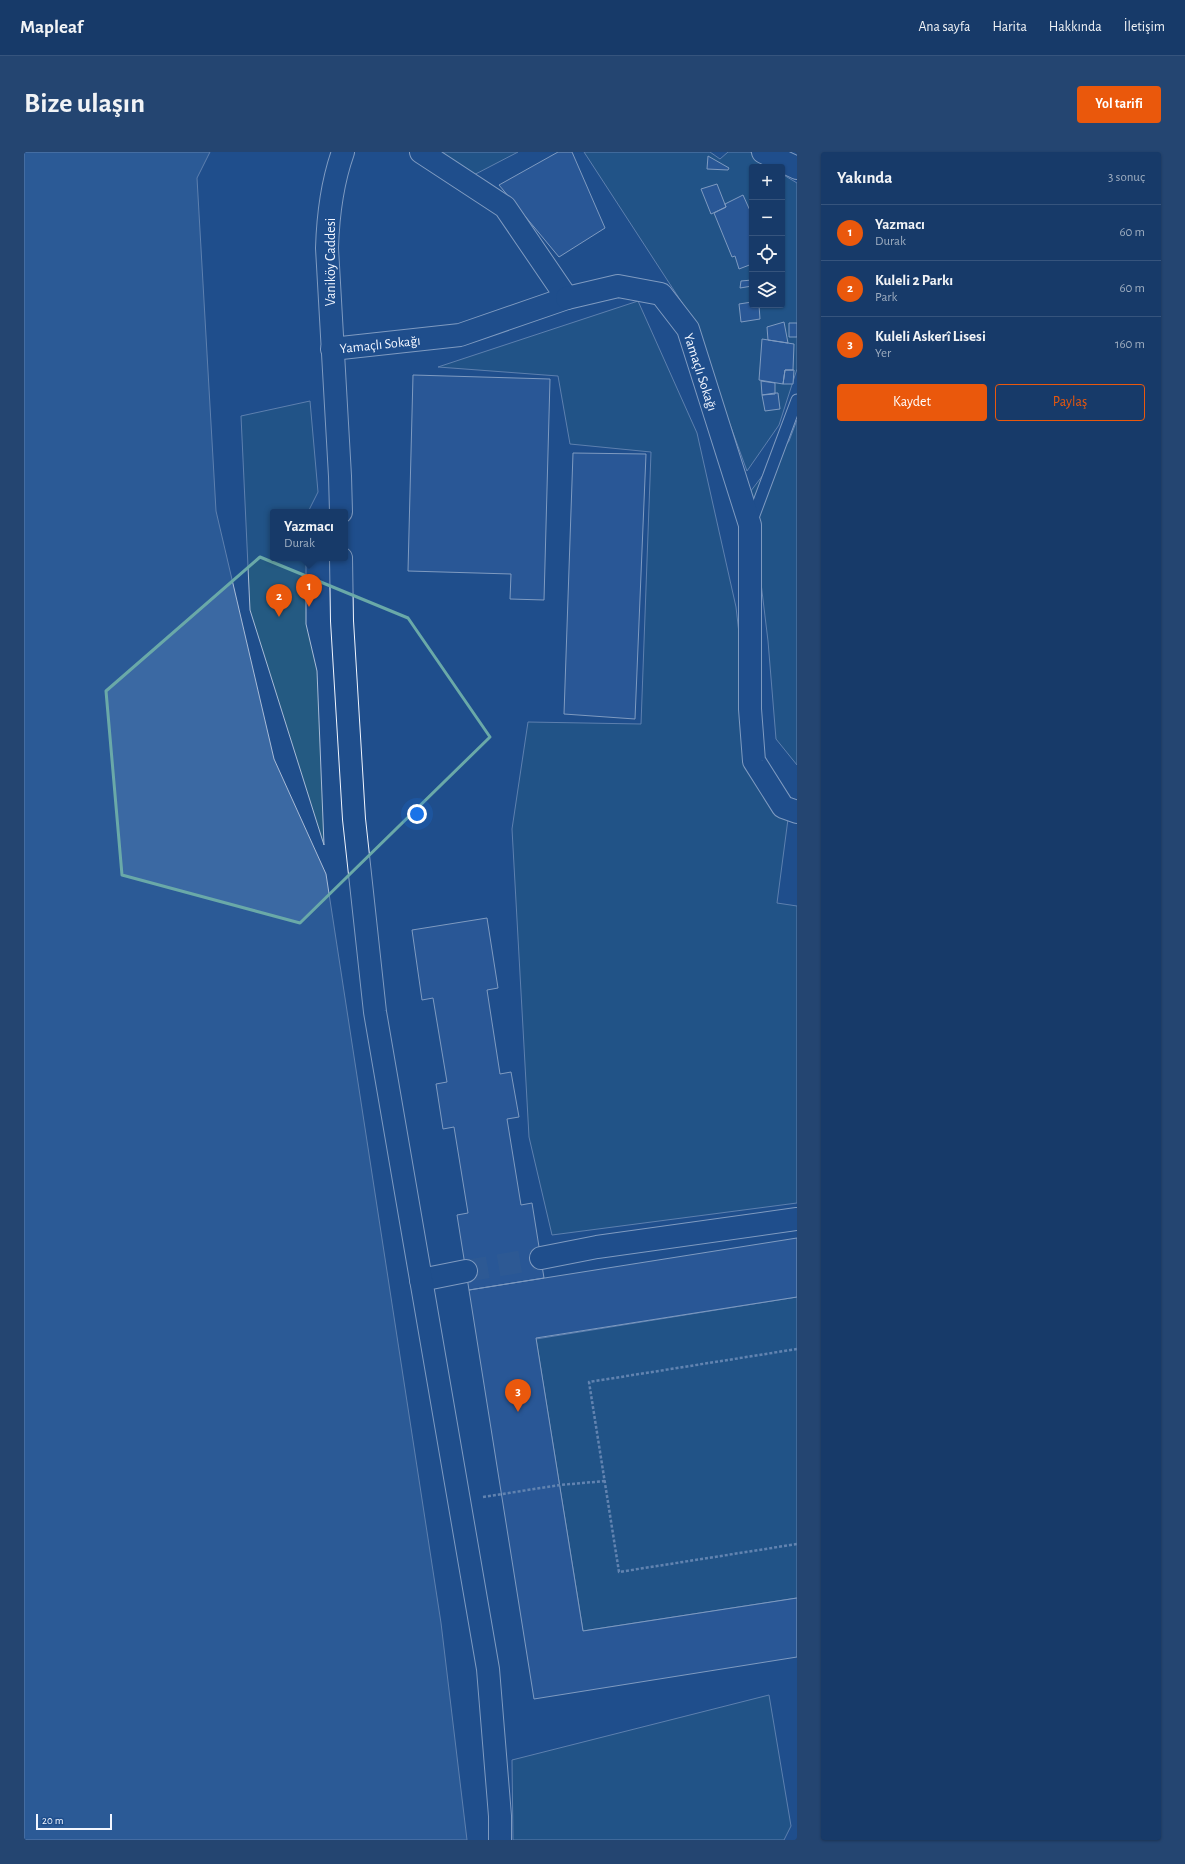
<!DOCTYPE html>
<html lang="tr">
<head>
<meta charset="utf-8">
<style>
	body { margin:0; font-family:"Alegreya Sans",sans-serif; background:#244571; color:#f1f3f6 }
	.controls { position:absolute; right:12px; top:12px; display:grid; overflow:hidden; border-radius:4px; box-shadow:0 1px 3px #0004 }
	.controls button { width:36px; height:36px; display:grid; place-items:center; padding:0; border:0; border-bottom:1px solid #36547d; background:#173a69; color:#f1f3f6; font:20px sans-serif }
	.scale { position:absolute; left:12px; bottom:10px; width:76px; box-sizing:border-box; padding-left:4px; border:2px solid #f2f6ff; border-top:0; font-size:11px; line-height:14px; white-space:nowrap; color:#f2f6ff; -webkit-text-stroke:3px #1f4e8c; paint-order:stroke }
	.you { position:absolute; left:393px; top:662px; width:14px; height:14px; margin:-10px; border:3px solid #fff; border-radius:50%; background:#1a73e8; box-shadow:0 0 0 6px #1a73e833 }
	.badge { display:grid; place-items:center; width:26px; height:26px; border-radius:50%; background:#ea580c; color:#fff; font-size:13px; font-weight:700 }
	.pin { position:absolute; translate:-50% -33px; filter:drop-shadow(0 1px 2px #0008) }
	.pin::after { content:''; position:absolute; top:21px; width:14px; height:12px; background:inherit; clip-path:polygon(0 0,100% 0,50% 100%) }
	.popup { position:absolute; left:246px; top:357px; width:78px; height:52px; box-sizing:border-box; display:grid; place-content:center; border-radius:4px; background:#173a69; filter:drop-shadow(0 1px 3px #0005); font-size:13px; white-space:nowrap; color:#9eadc0 }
	.popup b { font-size:15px; color:#f1f3f6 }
	.popup::after { content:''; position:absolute; left:50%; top:100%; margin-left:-8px; border:8px solid transparent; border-top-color:#173a69 }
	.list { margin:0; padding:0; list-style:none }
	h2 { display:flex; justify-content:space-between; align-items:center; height:52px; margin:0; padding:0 16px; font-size:17px }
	h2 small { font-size:13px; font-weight:400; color:#9eadc0 }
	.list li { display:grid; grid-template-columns:26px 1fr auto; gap:12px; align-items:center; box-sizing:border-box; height:56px; padding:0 16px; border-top:1px solid #36547d }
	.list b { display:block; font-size:15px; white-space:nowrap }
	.list p { margin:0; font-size:13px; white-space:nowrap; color:#9eadc0 }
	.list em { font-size:13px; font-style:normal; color:#9eadc0 }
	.actions { display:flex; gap:8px; padding:12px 16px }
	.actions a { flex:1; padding:9px 0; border:1px solid #ea580c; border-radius:4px; text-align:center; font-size:14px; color:#ea580c }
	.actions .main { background:#ea580c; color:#fff }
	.icon { flex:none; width:22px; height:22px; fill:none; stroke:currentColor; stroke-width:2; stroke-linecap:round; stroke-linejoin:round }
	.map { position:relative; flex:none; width:773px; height:1688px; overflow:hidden; border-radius:4px }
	header { display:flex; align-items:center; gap:24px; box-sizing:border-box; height:56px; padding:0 20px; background:#173a69; border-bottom:1px solid #36547d }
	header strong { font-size:19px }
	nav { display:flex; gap:22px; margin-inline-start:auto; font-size:14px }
	.intro { display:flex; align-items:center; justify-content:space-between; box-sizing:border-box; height:96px; padding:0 24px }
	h1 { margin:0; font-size:28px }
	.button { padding:10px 18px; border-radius:4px; background:#ea580c; color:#fff; font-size:14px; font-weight:700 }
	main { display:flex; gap:24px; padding:0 24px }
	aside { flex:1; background:#173a69; border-radius:4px; box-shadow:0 1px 3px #0004 }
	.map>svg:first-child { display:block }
</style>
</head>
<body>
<header>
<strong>Mapleaf</strong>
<nav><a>Ana sayfa</a><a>Harita</a><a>Hakkında</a><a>İletişim</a></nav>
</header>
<div class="intro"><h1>Bize ulaşın</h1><a class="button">Yol tarifi</a></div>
<main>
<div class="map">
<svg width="773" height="1688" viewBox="0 0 773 1688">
	<rect width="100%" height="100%" fill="#1f4e8c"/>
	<path fill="#245a82" stroke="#a8bbd7" d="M395 0H494L444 26Z
		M560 0H686L696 7 704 0H726L748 15H728V153H758V22L773 31V217L755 273 723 319 666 163Z
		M614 149 673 281 712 455 730 614 764 667 753 751 773 754V1051L528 1083 505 985 488 677 504 570 617 572 627 300 546 292 534 224 414 215Z
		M286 249 294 340 284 360H249V406H282V472L293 519 300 693 226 458 217 264Z
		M773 268V613L752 587 744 489 726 340 765 289Z
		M773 1145V1446L559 1479 512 1187Z
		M745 1543 767 1674 760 1688H489L488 1608Z"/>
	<path fill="#3b69a3" stroke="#a8bbd7" d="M0 0H186L173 26 192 359 250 607 302 722 417 1471 443 1688H0Z"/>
	<path fill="#3563a3" stroke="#f2f6ff" d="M534 0H548L581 76 535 105 475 33Z
		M684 4 705 16 704 18 683 17Z
		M693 32 702 55 687 62 677 37Z
		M719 43 728 63V112L715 117 711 104 708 105 690 61 702 55 701 52Z
		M728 128V134L716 136 717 129Z
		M728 150V153H735L736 167 717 170 715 152Z
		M760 170 764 191 744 188 743 175Z
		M765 171H773V185H765Z
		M738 187 770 192 769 218H761L759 232 735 228Z
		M761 218H770L769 232H759Z
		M389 223 526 227 520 448 486 447 487 422 384 419Z
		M737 229 751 231V242L738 243Z
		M751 241H754L756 257 741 259 738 243Z
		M549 301 622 302 611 567 540 562Z
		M463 766 474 836 463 838 476 922 487 920 495 965 483 967 497 1053 508 1051 520 1126 445 1138 433 1063 444 1061 430 975 419 977 412 932 423 930 409 846 398 848 388 778Z
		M773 1086V1145L512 1186 559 1479 773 1446V1505L510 1547 445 1138Z"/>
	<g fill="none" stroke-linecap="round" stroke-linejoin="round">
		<path stroke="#3f679d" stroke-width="22" stroke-dasharray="22 11" stroke-linecap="butt" d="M442 1119 517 1106"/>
		<defs>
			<path id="service" d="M727 371 773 248"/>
			<path id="minor" d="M739 0 773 16
				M308 197 436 183 543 146 481 55 397 0
				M517 1106 573 1095 773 1067
				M397 1128 442 1119"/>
			<path id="tertiary" d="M543 146 594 134 637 142 664 177 726 373V557L730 609 759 655 773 660"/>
			<path id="primary" d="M317 360 316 324 303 96C304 63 308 31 319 0
				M317 406 318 469 330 667 351 860 464 1517 476 1664V1688"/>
		</defs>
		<use href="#service" stroke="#f2f6ff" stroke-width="13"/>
		<use href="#minor" stroke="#f2f6ff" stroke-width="24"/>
		<use href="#tertiary" stroke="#f2f6ff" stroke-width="24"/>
		<use href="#primary" stroke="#f2f6ff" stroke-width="24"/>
		<path stroke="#b3c4dc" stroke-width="2.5" stroke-dasharray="3 2" stroke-linecap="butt" d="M773 1197 565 1230 595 1420 773 1392
			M459 1345 536 1333 581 1329"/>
		<use href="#service" stroke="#1f4e8c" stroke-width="11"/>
		<use href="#minor" stroke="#1f4e8c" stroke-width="22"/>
		<use href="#tertiary" stroke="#1f4e8c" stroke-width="22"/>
		<use href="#primary" stroke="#1f4e8c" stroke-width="22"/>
	</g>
	<path d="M0 0H773V1688H0ZM236 405 384 466 466 585 276 771 98 723 82 539Z" fill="#1f4e8c" fill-opacity=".55" fill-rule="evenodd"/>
	<path fill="none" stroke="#6aa9a8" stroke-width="3" stroke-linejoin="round" d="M236 405 384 466 466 585 276 771 98 723 82 539Z"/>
	<g text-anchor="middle" stroke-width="3" stroke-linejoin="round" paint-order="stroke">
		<g font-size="14" fill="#f2f6ff" stroke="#1f4e8c">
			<text transform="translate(306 110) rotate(-90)" y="5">Vaniköy Caddesi</text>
			<text transform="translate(356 192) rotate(-6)" y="5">Yamaçlı Sokağı</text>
			<text transform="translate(677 220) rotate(72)" y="5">Yamaçlı Sokağı</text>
		</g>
	</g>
</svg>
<div class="controls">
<button>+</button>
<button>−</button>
<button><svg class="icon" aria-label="locate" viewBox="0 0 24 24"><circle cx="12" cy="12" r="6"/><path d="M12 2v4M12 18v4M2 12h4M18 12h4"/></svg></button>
<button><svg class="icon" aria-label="layers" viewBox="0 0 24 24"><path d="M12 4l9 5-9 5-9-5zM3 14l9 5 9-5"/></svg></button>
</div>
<div class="scale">20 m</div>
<div class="you"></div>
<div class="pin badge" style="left:285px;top:455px">1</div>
<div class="popup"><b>Yazmacı</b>Durak</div>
<div class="pin badge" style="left:255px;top:465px">2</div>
<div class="pin badge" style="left:494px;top:1260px">3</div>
</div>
<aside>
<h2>Yakında<small>3 sonuç</small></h2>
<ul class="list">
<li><span class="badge">1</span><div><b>Yazmacı</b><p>Durak</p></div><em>60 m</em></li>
<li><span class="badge">2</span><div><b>Kuleli 2 Parkı</b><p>Park</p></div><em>60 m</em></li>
<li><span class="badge">3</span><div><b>Kuleli Askerî Lisesi</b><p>Yer</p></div><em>160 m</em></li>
</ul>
<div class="actions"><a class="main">Kaydet</a><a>Paylaş</a></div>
</aside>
</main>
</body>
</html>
